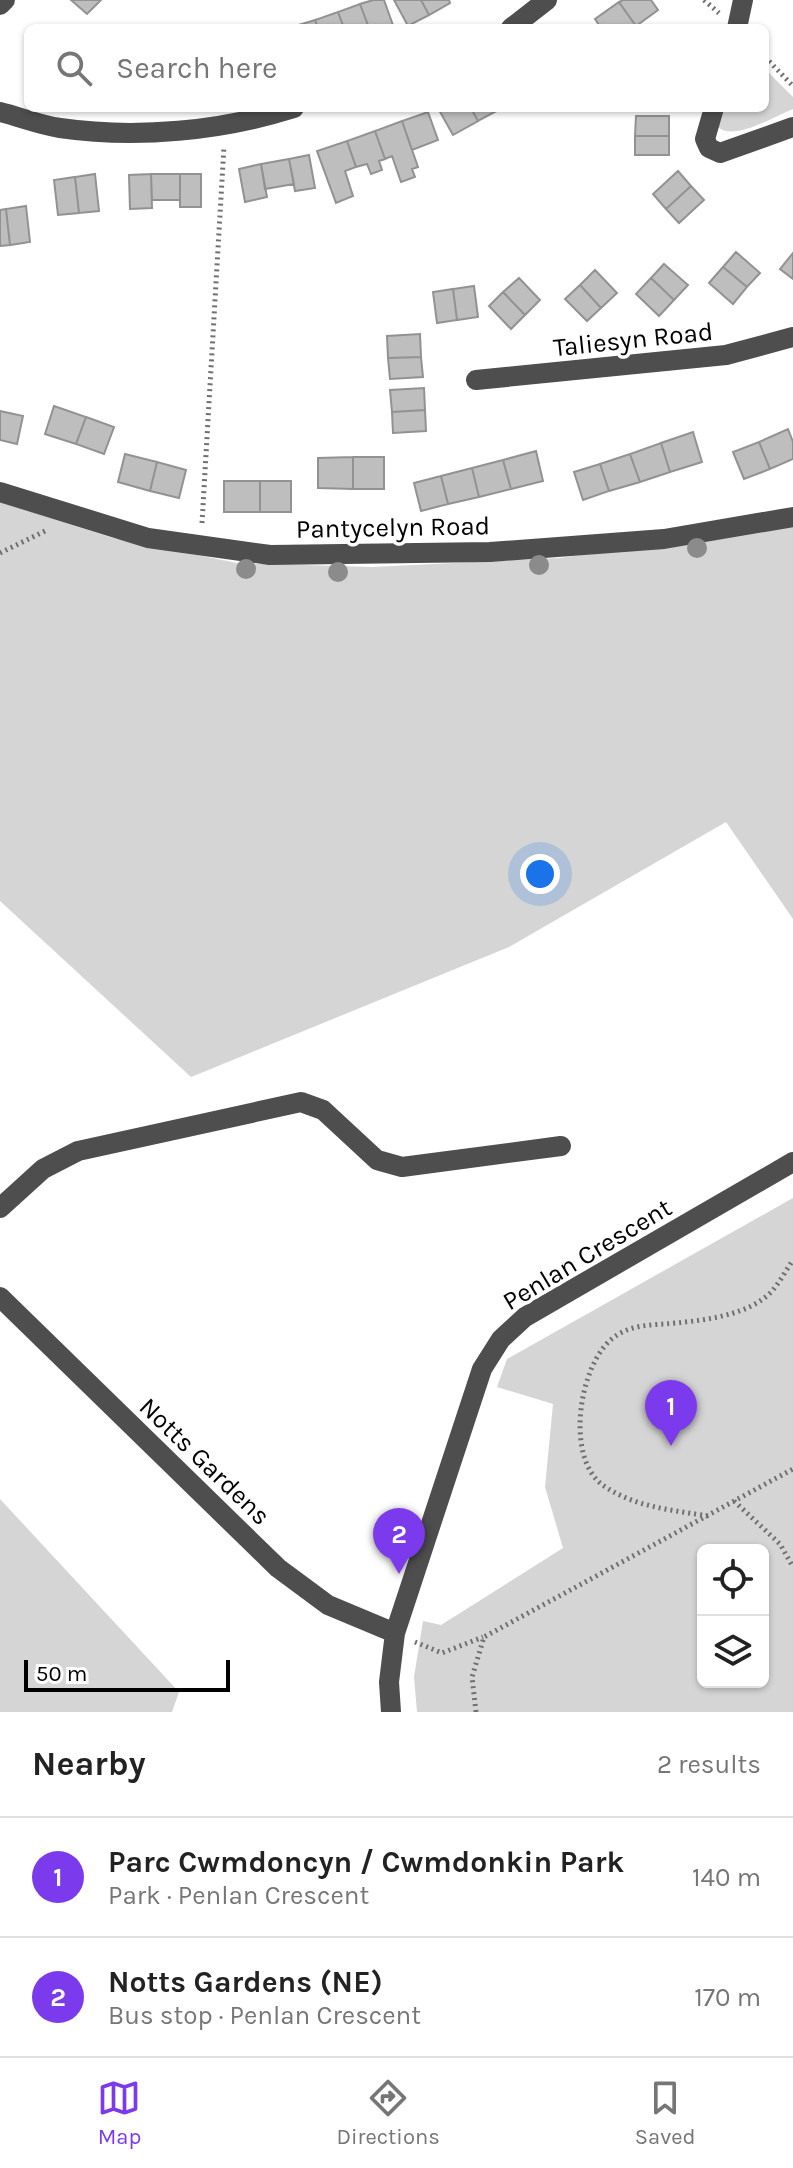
<!DOCTYPE html>
<html lang="en">
<head>
<meta charset="utf-8">
<style>
	body { margin:0; font-family:Karla,sans-serif; background:#f2f2f2; color:#222 }
	.controls { position:absolute; right:24px; bottom:24px; display:grid; overflow:hidden; border-radius:12px; box-shadow:0 2px 6px #0004 }
	.controls button { width:72px; height:72px; display:grid; place-items:center; padding:0; border:0; border-bottom:2px solid #e0e0e0; background:#fff; color:#222; font:40px sans-serif }
	.scale { position:absolute; left:24px; bottom:20px; width:206px; box-sizing:border-box; padding-left:8px; border:4px solid #000; border-top:0; font-size:22px; line-height:28px; white-space:nowrap; color:#000; -webkit-text-stroke:6px #fff; paint-order:stroke }
	.you { position:absolute; left:540px; top:874px; width:28px; height:28px; margin:-20px; border:6px solid #fff; border-radius:50%; background:#1a73e8; box-shadow:0 0 0 12px #1a73e833 }
	.badge { display:grid; place-items:center; width:52px; height:52px; border-radius:50%; background:#7c3aed; color:#fff; font-size:26px; font-weight:700 }
	.pin { position:absolute; translate:-50% -66px; filter:drop-shadow(0 2px 4px #0008) }
	.pin::after { content:''; position:absolute; top:42px; width:28px; height:24px; background:inherit; clip-path:polygon(0 0,100% 0,50% 100%) }
	.list { margin:0; padding:0; list-style:none }
	h2 { display:flex; justify-content:space-between; align-items:center; height:104px; margin:0; padding:0 32px; font-size:34px }
	h2 small { font-size:26px; font-weight:400; color:#767676 }
	.list li { display:grid; grid-template-columns:52px 1fr auto; gap:24px; align-items:center; box-sizing:border-box; height:120px; padding:0 32px; border-top:2px solid #e0e0e0 }
	.list b { display:block; font-size:30px; white-space:nowrap }
	.list p { margin:0; font-size:26px; white-space:nowrap; color:#767676 }
	.list em { font-size:26px; font-style:normal; color:#767676 }
	.icon { flex:none; width:44px; height:44px; fill:none; stroke:currentColor; stroke-width:2; stroke-linecap:round; stroke-linejoin:round }
	.map { position:relative; flex:none; width:793px; height:1712px; overflow:hidden }
	.search { position:absolute; background:#fff; box-shadow:0 2px 6px #0004; left:24px; right:24px; top:24px; height:88px; display:flex; align-items:center; gap:20px; box-sizing:border-box; padding:0 28px; border-radius:12px; color:#767676; font-size:30px }
	.sheet { height:344px; background:#fff }
	nav { display:flex; justify-content:space-around; align-items:center; box-sizing:border-box; height:112px; border-top:2px solid #e0e0e0; background:#fff; font-size:22px; color:#767676 }
	nav a { display:grid; justify-items:center; gap:4px }
	nav .on { color:#7c3aed }
	.map>svg:first-child { display:block }
</style>
</head>
<body>
<div class="map">
<svg width="793" height="1712" viewBox="0 0 793 1712">
	<rect width="100%" height="100%" fill="#fff"/>
	<path fill="#d5d5d5" fill-rule="evenodd" d="M765 69 793 97V109C775 116 733 142 718 127L721 108H765Z
		M0 502 113 538 237 563 372 567 559 558 793 527V919L726 822 509 947 191 1077 0 901Z
		M793 1198V1712H417L414 1677 423 1621 441 1625 563 1548 545 1487 553 1404 497 1387 507 1359ZM703 1550H763V1682H703Z
		M0 1499 179 1692 172 1712H0Z"/>
	<path fill="#bebebe" stroke="#929292" stroke-width="2" d="M71 0H101L87 14Z
		M373 0H384L394 28H369L360 4Z
		M394 0H421L429 15 408 26Z
		M421 0H449L450 3 429 15Z
		M623 0H651L658 10 636 26 619 2Z
		M619 2 636 26 601 28 595 19Z
		M360 4 369 28H344L338 12Z
		M338 12 344 28H318L315 20Z
		M315 20 318 28H293L292 27Z
		M443 108H471L478 121 453 135 439 110Z
		M471 108H502L478 121Z
		M428 112 438 140 412 150 402 121Z
		M636 116H669V136H635Z
		M402 121 418 167 412 169 415 177 401 182 392 156 385 159 375 131Z
		M375 131 385 159 379 161 382 170 371 174 367 164 356 167 347 141Z
		M635 136H669V155H635Z
		M347 141 356 167 345 171 353 196 336 203 317 151Z
		M309 155 315 188 295 191 289 159Z
		M289 159 294 184 265 189 261 164Z
		M261 164 267 197 245 202 239 169Z
		M678 171 691 186 666 209 653 194Z
		M95 174 99 211 79 213 75 177Z
		M151 174 152 208 130 209 129 175Z
		M151 174H180V200H152Z
		M180 174H201V207H180Z
		M75 177 79 213 58 215 54 180Z
		M691 186 704 200 679 223 666 209Z
		M26 206 30 242 10 245 6 209Z
		M6 209 10 245 0 246V210Z
		M736 252 760 273 747 287 723 267Z
		M793 253V279L780 269Z
		M664 264 688 285 674 300 651 278Z
		M723 267 747 287 733 304 709 283Z
		M595 270 617 293 601 308 580 285Z
		M519 278 540 300 525 315 503 292Z
		M651 278 674 300 659 316 636 294Z
		M580 285 601 308 587 321 565 299Z
		M474 286 478 317 457 320 453 289Z
		M453 289 457 320 437 323 433 292Z
		M503 292 525 315 511 329 489 306Z
		M420 334 421 357 388 358 387 336Z
		M421 357 423 377 390 379 388 358Z
		M424 388 425 410 392 412 390 390Z
		M54 406 86 417 76 444 45 434Z
		M425 410 426 431 393 433 392 412Z
		M0 411 23 416 17 444 0 440Z
		M86 417 114 427 104 454 76 444Z
		M788 429 793 442V459L770 469 759 442Z
		M693 432 702 462 670 472 661 443Z
		M759 442 770 469 744 479 733 452Z
		M661 443 670 472 640 482 630 454Z
		M536 451 543 481 511 489 503 460Z
		M125 454 157 462 150 491 118 482Z
		M630 454 640 482 609 491 600 464Z
		M353 457H384V489H353Z
		M353 457V489L318 488V458Z
		M503 460 511 489 479 497 472 468Z
		M157 462 186 470 179 498 150 491Z
		M600 464 609 491 583 500 574 472Z
		M472 468 479 497 448 504 441 476Z
		M441 476 448 504 421 511 414 483Z
		M224 481H260V512H224Z
		M260 481H291V512H260Z"/>
	<g fill="none" stroke-linecap="round" stroke-linejoin="round">
		<path stroke="#707070" stroke-width="5" stroke-dasharray="2 4" stroke-linecap="butt" d="M704 0 719 13
			M765 57 793 86
			M202 523 224 146
			M0 553 45 531
			M734 1501 780 1544 793 1567
			M708 1516C671 1510 635 1507 604 1486 564 1459 579 1364 613 1338 628 1326 647 1325 665 1324 698 1321 748 1317 772 1291 780 1282 786 1270 793 1260
			M415 1642 442 1653 483 1637
			M476 1712 472 1677 484 1637 793 1469"/>
		<path stroke="#4e4e4e" stroke-width="20" d="M0 5 5 0
			M511 28 547 0
			M737 28 743 0
			M714 108 705 139 709 148 720 153 793 127
			M0 112C20 117 40 125 60 128 137 139 221 131 294 108
			M476 380 726 355 793 337
			M0 492 148 538 270 555 490 552 664 539 793 517
			M0 1208 43 1169 78 1151 301 1102 323 1110 377 1160 402 1167 561 1146
			M0 1297 278 1568 328 1605 395 1633
			M391 1712 389 1682 395 1633 482 1369 501 1339 525 1317 793 1162"/>
	</g>
	<g fill="#8b8b8b">
		<circle cx="697" cy="548" r="10"/>
		<circle cx="539" cy="565" r="10"/>
		<circle cx="246" cy="569" r="10"/>
		<circle cx="338" cy="572" r="10"/>
	</g>
	<g text-anchor="middle" stroke-width="7" stroke-linejoin="round" paint-order="stroke">
		<g font-size="26" fill="#000" stroke="#fff">
			<text transform="translate(633 339) rotate(-6)" y="9">Taliesyn Road</text>
			<text transform="translate(393 527) rotate(-1)" y="9">Pantycelyn Road</text>
			<text transform="translate(587 1254) rotate(-31)" y="9">Penlan Crescent</text>
			<text transform="translate(205 1461) rotate(44)" y="9">Notts Gardens</text>
		</g>
	</g>
</svg>
<div class="controls">
<button><svg class="icon" aria-label="locate" viewBox="0 0 24 24"><circle cx="12" cy="12" r="6"/><path d="M12 2v4M12 18v4M2 12h4M18 12h4"/></svg></button>
<button><svg class="icon" aria-label="layers" viewBox="0 0 24 24"><path d="M12 4l9 5-9 5-9-5zM3 14l9 5 9-5"/></svg></button>
</div>
<div class="scale">50 m</div>
<div class="you"></div>
<div class="pin badge" style="left:671px;top:1446px">1</div>
<div class="pin badge" style="left:399px;top:1574px">2</div>
<div class="search"><svg class="icon" aria-label="search" viewBox="0 0 24 24"><circle cx="10" cy="10" r="6"/><path d="M15 15l6 6"/></svg>Search here</div>
</div>
<section class="sheet">
<h2>Nearby<small>2 results</small></h2>
<ul class="list">
<li><span class="badge">1</span><div><b>Parc Cwmdoncyn / Cwmdonkin Park</b><p>Park · Penlan Crescent</p></div><em>140 m</em></li>
<li><span class="badge">2</span><div><b>Notts Gardens (NE)</b><p>Bus stop · Penlan Crescent</p></div><em>170 m</em></li>
</ul>
</section>
<nav>
<a class="on"><svg class="icon" aria-label="map" viewBox="0 0 24 24"><path d="M3 6l6-2 6 2 6-2v14l-6 2-6-2-6 2zM9 4v14M15 6v14"/></svg>Map</a>
<a><svg class="icon" aria-label="directions" viewBox="0 0 24 24"><path d="M12 3l9 9-9 9-9-9zM9 14v-3h6M13 9l2 2-2 2"/></svg>Directions</a>
<a><svg class="icon" aria-label="saved" viewBox="0 0 24 24"><path d="M7 4h10v16l-5-4-5 4z"/></svg>Saved</a>
</nav>
</body>
</html>
